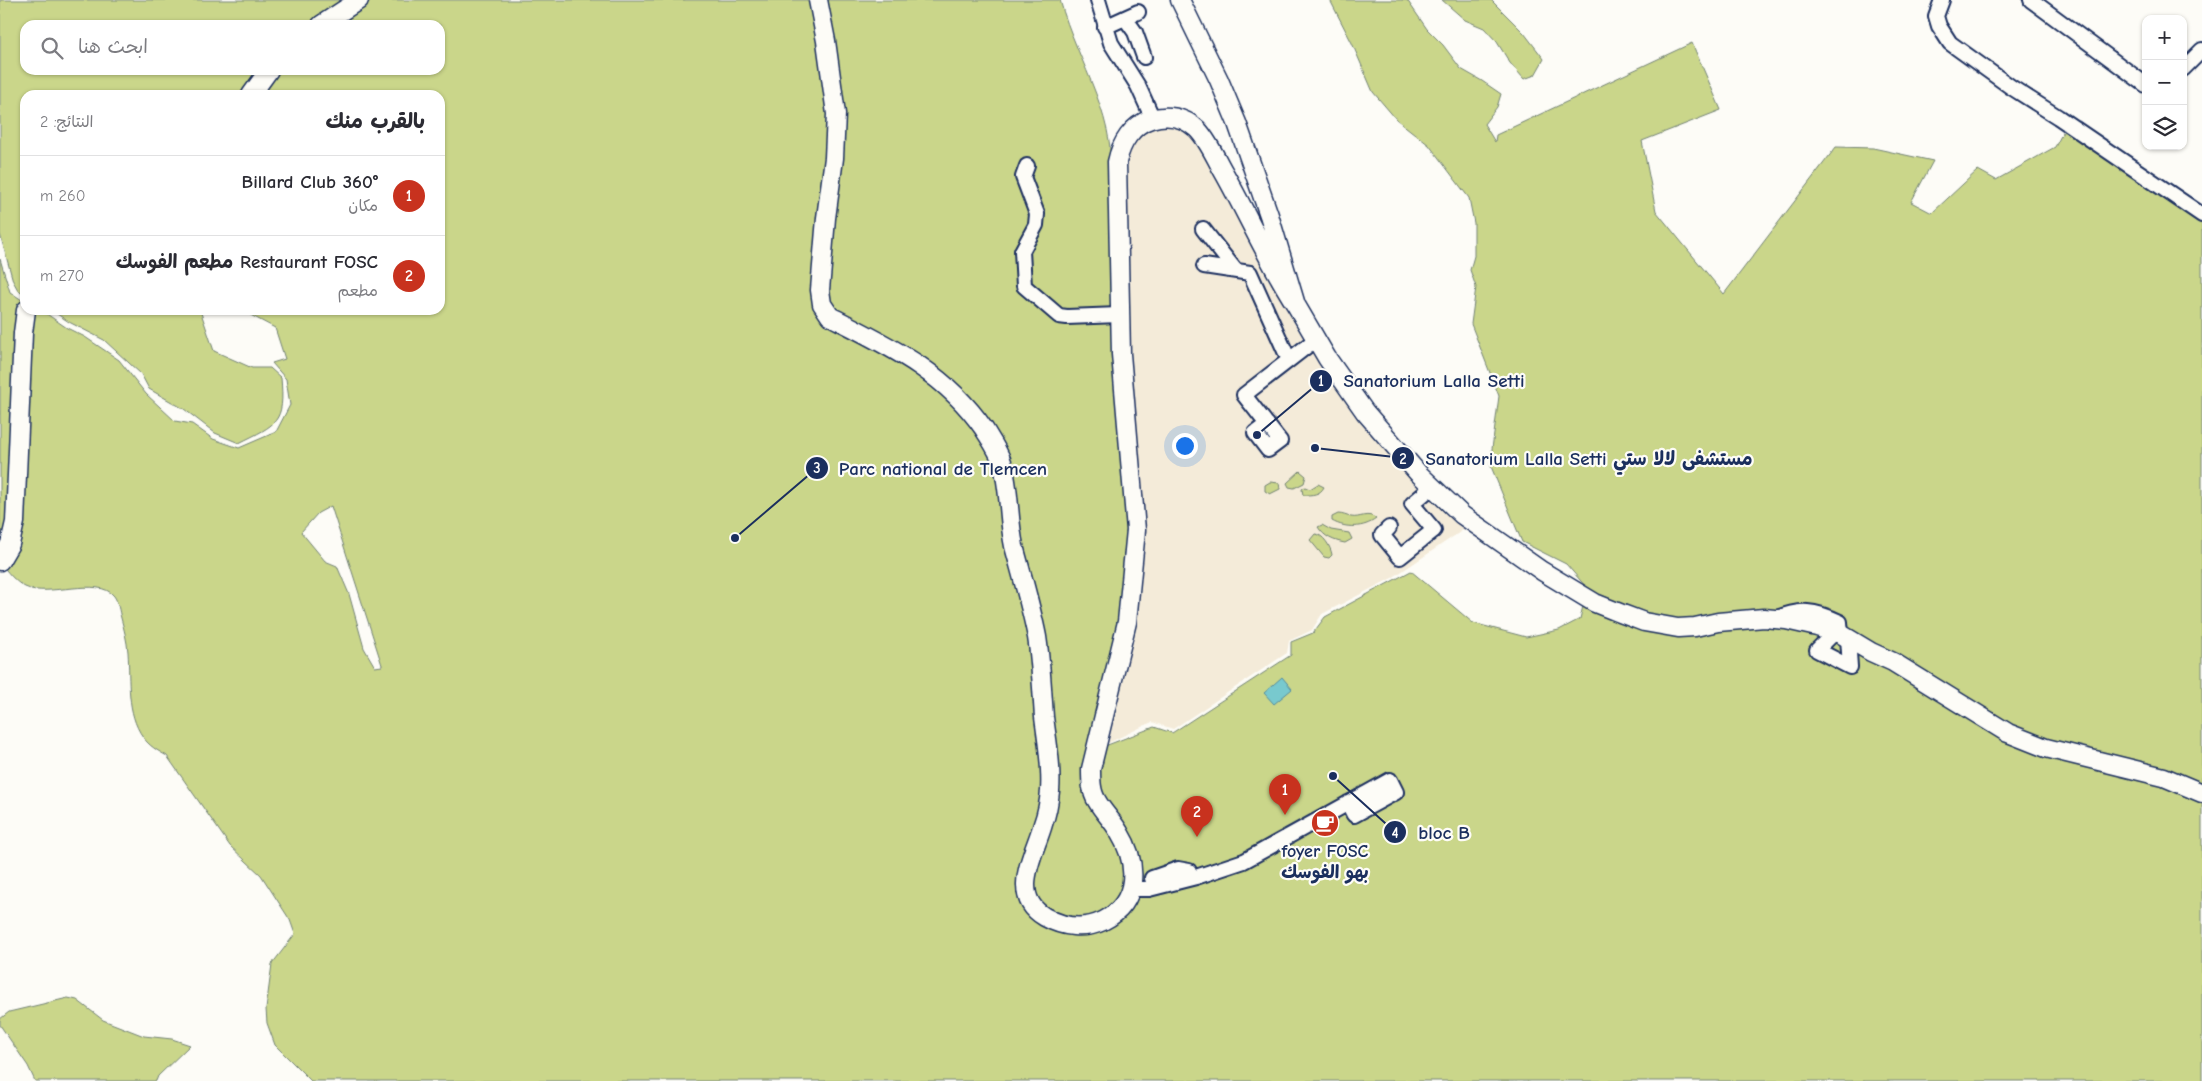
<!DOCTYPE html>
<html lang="ar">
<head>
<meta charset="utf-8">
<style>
	body { margin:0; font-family:"Comic Neue","Playpen Sans Arabic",sans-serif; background:#f7f7f7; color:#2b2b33; direction:rtl }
	.controls { position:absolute; right:15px; top:15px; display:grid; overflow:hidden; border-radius:10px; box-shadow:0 1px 4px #0004 }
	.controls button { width:45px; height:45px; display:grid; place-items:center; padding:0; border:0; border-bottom:1px solid #e1e1e2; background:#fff; color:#2b2b33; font:25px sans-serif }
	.you { position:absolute; left:1184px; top:445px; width:18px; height:18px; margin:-12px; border:4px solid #fff; border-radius:50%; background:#1a73e8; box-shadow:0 0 0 8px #1a73e833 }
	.badge { display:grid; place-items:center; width:32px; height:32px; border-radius:50%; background:#c8321e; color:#fff; font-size:16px; font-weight:700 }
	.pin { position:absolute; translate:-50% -41px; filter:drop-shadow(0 1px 2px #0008) }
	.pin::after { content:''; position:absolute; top:26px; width:18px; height:15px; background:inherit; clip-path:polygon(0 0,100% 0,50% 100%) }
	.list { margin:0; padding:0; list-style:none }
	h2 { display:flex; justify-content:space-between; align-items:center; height:65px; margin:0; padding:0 20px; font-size:21px }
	h2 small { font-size:16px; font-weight:400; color:#7c7c81 }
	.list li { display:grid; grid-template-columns:32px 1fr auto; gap:15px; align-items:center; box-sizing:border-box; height:80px; padding:0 20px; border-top:1px solid #e1e1e2 }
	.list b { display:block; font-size:19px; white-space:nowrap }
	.list p { margin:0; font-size:16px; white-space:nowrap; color:#7c7c81 }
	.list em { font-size:16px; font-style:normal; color:#7c7c81 }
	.icon { flex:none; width:28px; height:28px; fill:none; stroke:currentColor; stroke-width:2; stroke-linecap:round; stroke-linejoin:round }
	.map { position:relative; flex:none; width:2202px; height:1081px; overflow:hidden; direction:ltr }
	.search { position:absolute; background:#fff; box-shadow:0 1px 4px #0004; left:20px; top:20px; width:425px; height:55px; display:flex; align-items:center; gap:12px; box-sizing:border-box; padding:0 18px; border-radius:15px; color:#7c7c81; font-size:19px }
	.panel { position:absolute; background:#fff; box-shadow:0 1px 4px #0004; left:20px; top:90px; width:425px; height:225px; border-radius:15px; direction:rtl }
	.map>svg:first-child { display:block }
</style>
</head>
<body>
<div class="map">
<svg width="2202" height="1081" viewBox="0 0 2202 1081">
	<rect width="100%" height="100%" fill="#fdfcf7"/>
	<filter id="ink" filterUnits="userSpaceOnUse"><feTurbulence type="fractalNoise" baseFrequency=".02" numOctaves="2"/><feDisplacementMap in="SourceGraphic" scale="10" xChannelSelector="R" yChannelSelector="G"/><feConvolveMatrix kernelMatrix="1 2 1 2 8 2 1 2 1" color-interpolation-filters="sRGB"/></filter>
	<g filter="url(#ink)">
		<path fill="#f4ebd9" d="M1175 125 1185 129 1197 137 1245 226 1424 486 1466 528 1392 578 1322 614 1312 630 1289 641 1287 653 1173 729 1152 722 1104 745 1138 458 1135 408 1125 315 1123 160 1135 139 1145 131 1161 126Z"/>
		<path fill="#cad68a" stroke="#728274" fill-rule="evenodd" d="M0 0H1060C1077 63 1123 124 1108 191L1115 392 1124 445 1128 533 1123 611 1092 751 1154 727 1172 733 1291 655V642L1313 633 1325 617 1411 571 1473 623 1526 637 1559 630 1580 619 1587 588 1566 564 1522 542 1490 464 1499 396 1471 324 1476 287 1470 270 1474 256V223L1469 198 1429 145 1396 119 1373 92 1352 43 1330 0H1407L1427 29 1443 45 1461 69 1482 81 1501 94 1497 107 1484 124 1495 142 1496 135 1692 43 1721 110 1642 141 1656 211 1724 294 1836 147 1873 148 1933 161 1911 202 1932 213 1978 170 1996 180 2055 147 2064 130 2085 140 2202 222V1081H311L275 1045 267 1023 266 1009 272 964 295 934 290 920 261 875 230 846 167 756C158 751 149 746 143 737 126 713 130 680 128 652 127 640 124 629 121 618 119 611 118 601 114 596 99 576 47 598 25 587 15 582 7 571 0 563V259L10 292 25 302V310H41L67 328 85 337 119 360 146 394 175 421 192 424 213 439 239 448 276 432 290 405 286 379 272 363 285 359 275 328 241 310H440V95H25V294L18 290 13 281 0 234ZM25 25H440V70H25ZM331 506 382 665V666L375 667 364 648 349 594 337 566 325 561 301 532 318 513Z
			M1442 0H1491L1524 33 1544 59 1535 75 1524 79 1510 63 1497 42 1484 28 1465 20Z
			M51 310H200L214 351 252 368H270L281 378C285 423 277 424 239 443L215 433 184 409 149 389 141 374 104 340 69 322Z
			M1300 471 1306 476 1304 483 1294 488 1289 487 1287 483Z
			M1270 482 1279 483 1280 489 1270 494 1265 491V485Z
			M1318 484 1324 487C1320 495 1312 495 1303 495L1302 489 1305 487 1310 489Z
			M1338 514C1343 514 1346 516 1351 517 1360 519 1368 511 1376 519 1364 528 1346 529 1332 521V517Z
			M1322 525 1331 530 1349 533 1352 539 1345 543C1334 541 1324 537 1318 527Z
			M1315 534C1323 534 1331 547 1332 555L1329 558 1324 557 1310 540Z
			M68 998 77 1000 103 1020 144 1036 172 1039 190 1045 158 1076 156 1081H35L28 1066 0 1025V1019L9 1012Z"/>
		<path fill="#78c9ce" stroke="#538ba1" d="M1282 677 1292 689 1274 704 1264 693Z"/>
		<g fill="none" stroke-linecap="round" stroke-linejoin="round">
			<defs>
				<path id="minor" d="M1098 0 1111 43 1138 86 1153 119
					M1942 0 1936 16 1939 26 1950 43 2011 87 2058 117 2202 215
					M2031 0 2146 85
					M1125 18 1135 32 1144 57
					M1105 27 1138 12
					M2183 69 2202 50
					M1027 166 1023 177 1037 214 1036 225 1022 251 1024 286 1059 316 1067 317 1119 315
					M1203 229 1236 271
					M1204 266 1250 273 1289 360
					M1267 424 1255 433 1268 450 1280 441 1244 395 1315 340
					M1389 528 1382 535 1400 557 1434 530 1412 504 1432 487
					M1775 619C1800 608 1815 610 1840 622L1841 634
					M1835 632 1817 650 1850 667 1848 638
					M1155 887 1152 878 1178 869 1189 871 1191 878
					M1132 889H1149L1196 877 1244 861 1390 780 1396 792 1354 815 1348 803"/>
				<path id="major" d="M818 0 826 41 836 114 834 158 826 218 820 290 822 304 830 316C889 346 945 372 984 429 990 439 998 450 1002 462 1010 489 1008 518 1014 546 1022 576 1031 606 1037 637 1041 663 1042 690 1044 717 1047 741 1052 766 1050 791 1049 802 1047 813 1043 824 1035 853 1008 896 1045 917 1063 927 1084 930 1103 921 1140 902 1138 863 1119 832 1113 821 1103 812 1097 801 1091 792 1091 780 1091 769L1127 622 1136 530 1121 354 1117 162C1121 143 1132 125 1151 119 1167 114 1184 117 1197 129 1208 140 1215 157 1223 171 1248 215 1268 262 1296 305
					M1180 0 1219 80 1237 123 1269 215 1296 305 1327 358 1365 412 1418 473 1462 515 1542 571 1595 603 1620 613 1644 622 1678 628 1695 627 1718 622 1764 618 1786 620 1817 627 1841 634 1871 652 1893 662 2008 733 2046 748 2164 777 2202 793
					M321 25 359 0
					M251 95 269 70
					M0 561 10 544 15 522 23 333 26 310"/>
			</defs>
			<use href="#minor" stroke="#1b2f5e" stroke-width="18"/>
			<use href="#major" stroke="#1b2f5e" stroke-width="21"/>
			<use href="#minor" stroke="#fdfcf7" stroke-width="14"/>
			<use href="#major" stroke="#fdfcf7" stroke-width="18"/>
		</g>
	</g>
	<defs>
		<symbol id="cafe-disc" viewBox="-11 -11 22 22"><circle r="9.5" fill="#c8321e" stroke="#fdfcf7"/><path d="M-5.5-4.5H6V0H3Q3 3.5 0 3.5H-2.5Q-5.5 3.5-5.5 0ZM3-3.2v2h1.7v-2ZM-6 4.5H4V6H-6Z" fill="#fff"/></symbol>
	</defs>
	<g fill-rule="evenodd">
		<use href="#cafe-disc" x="1309" y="807" width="32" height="32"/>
	</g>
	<g text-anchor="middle" stroke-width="4.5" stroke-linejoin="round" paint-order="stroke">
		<g font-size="18" font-weight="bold" fill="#1b2f5e" stroke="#fdfcf7">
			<text x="1325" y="857">foyer FOSC<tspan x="1325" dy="21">بهو الفوسك</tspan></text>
		</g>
	</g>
	<path fill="none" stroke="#1b2f5e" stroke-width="2" d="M1257 435L1321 381M1315 448L1403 458M735 538L817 468M1333 776L1395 832"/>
	<g fill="#1b2f5e" stroke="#fdfcf7" stroke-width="2">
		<circle cx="1257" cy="435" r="5"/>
		<circle cx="1315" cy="448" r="5"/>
		<circle cx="735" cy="538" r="5"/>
		<circle cx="1333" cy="776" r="5"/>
		<circle cx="1321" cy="381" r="12"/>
		<circle cx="1403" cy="458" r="12"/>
		<circle cx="817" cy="468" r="12"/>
		<circle cx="1395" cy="832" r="12"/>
	</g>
	<g font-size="15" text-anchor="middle" font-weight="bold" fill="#fff">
		<text x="1321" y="386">1</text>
		<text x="1403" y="464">2</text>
		<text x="817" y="473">3</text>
		<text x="1395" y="838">4</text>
	</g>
	<g font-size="19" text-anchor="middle" font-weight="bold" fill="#1b2f5e" stroke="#fdfcf7" stroke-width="4.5" stroke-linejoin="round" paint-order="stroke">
		<text x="1434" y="387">Sanatorium Lalla Setti</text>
		<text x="1589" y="465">Sanatorium Lalla Setti مستشفى لالا ستي</text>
		<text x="943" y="475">Parc national de Tlemcen</text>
		<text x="1444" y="839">bloc B</text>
	</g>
</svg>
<div class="controls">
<button>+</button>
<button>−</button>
<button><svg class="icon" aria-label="layers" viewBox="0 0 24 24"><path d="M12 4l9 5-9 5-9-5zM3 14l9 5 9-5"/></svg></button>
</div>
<div class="you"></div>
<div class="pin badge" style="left:1285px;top:815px">1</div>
<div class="pin badge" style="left:1197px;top:837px">2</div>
<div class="search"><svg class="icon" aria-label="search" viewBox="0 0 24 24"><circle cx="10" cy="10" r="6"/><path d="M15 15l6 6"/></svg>ابحث هنا</div>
<section class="panel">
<h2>بالقرب منك<small>النتائج: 2</small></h2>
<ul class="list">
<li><span class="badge">1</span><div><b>Billard Club 360°</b><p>مكان</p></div><em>260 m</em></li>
<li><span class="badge">2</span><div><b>Restaurant FOSC مطعم الفوسك</b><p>مطعم</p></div><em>270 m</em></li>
</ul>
</section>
</div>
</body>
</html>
